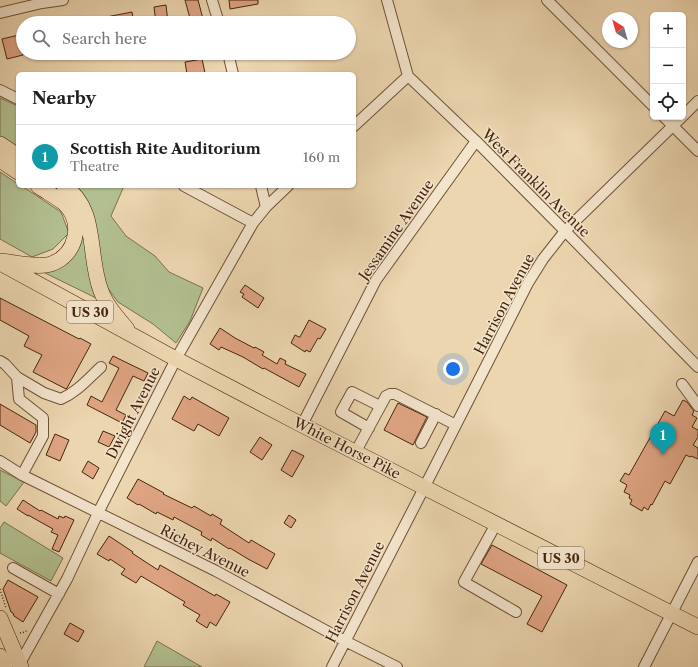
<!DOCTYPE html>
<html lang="en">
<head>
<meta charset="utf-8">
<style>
	body { margin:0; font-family:"Libre Caslon Text",serif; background:#f2f2f2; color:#202124 }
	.controls { position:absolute; right:12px; top:12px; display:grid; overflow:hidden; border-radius:6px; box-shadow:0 1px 3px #0004 }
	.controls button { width:36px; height:36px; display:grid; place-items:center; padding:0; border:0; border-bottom:1px solid #e0e0e0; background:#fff; color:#202124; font:20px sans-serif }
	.compass { position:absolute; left:602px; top:12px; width:36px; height:36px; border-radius:50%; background:#fff; box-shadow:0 1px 3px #0004; rotate:323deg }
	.you { position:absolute; left:453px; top:369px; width:14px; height:14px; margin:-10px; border:3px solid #fff; border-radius:50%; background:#1a73e8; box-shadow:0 0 0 6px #1a73e833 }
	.badge { display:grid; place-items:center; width:26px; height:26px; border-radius:50%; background:#8f2418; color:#fff; font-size:13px; font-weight:700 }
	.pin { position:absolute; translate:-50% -33px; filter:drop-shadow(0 1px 2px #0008) }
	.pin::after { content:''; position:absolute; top:21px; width:14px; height:12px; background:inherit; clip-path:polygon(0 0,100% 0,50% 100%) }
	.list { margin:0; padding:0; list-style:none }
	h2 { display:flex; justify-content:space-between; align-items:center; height:52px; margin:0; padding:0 16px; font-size:17px }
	h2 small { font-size:13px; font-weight:400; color:#757577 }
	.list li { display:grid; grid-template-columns:26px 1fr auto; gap:12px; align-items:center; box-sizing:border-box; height:64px; padding:0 16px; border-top:1px solid #e0e0e0 }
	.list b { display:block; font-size:15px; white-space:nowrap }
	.list p { margin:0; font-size:13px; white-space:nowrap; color:#757577 }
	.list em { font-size:13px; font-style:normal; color:#757577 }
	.icon { flex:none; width:22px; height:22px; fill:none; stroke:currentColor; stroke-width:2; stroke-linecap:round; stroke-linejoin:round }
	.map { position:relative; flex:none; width:698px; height:667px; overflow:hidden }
	.search { position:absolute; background:#fff; box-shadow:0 1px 3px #0004; left:16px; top:16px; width:340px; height:44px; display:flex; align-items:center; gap:10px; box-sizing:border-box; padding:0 14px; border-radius:22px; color:#757577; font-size:15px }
	.panel { position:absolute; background:#fff; box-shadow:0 1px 3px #0004; left:16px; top:72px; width:340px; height:116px; border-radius:6px }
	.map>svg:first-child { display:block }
</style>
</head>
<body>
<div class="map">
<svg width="698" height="667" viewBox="0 0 698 667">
	<rect width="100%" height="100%" fill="#ecd6b0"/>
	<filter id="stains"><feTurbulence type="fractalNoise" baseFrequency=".005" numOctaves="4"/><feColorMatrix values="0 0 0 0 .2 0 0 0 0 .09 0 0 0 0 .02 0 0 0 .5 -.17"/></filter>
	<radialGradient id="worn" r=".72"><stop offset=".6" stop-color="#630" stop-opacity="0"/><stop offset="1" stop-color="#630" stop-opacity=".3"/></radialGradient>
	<path fill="#b2bf90" stroke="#7b724f" d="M0 98 18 106V148L0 136Z
		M0 172 18 184V186H22L61 212 69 233 53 249 32 257 0 239Z
		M73 186H124L111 216 126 236 155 256 169 272 203 288 190 321 176 343 153 324 118 302 104 283Z
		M84 235 97 296 96 298 43 272 77 246Z
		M0 470 24 482 6 506 0 501Z
		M4 522 63 558 51 581 0 553V528Z
		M157 641 202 667H144Z"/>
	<path fill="#e0a583" stroke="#44250e" d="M185 0H198L203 19 191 22Z
		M229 0H258V4L230 9Z
		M166 5 168 23H156L154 7Z
		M132 12 134 23H96V19Z
		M23 34V55L7 59 2 39Z
		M202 59 205 73 187 74 185 62Z
		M245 285 264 298 258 308 242 297 244 294 240 292Z
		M0 298 79 339 80 338 91 344 67 388 66 389 33 372 42 355 24 346 29 336 0 320Z
		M309 320 326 329 320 339 318 338 310 352 306 350 305 352 291 343 295 335 299 337H300Z
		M220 328 235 338 254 348 255 347 264 352 262 355 277 364 280 358 286 361 285 364 306 374 299 387 264 368 263 369 243 357 221 347 219 350 210 344Z
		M113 356 148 373 144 381 133 376 116 410 126 415 122 423 87 405 91 396 102 402 119 368 109 363Z
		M184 396 190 400 192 397 229 418 219 436 198 424 194 431 172 419Z
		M683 400 687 402 694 411 692 415 697 418 692 427 698 430V437L693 445 698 448V459L691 456 690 457 686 455 670 484 665 481 652 505 651 504 648 510 644 507 642 511 630 504 632 500 629 498 630 495 624 492 627 485 620 481 625 473 629 475 665 411 674 416Z
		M398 403 427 417 413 445 384 430Z
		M0 404 36 425V432L30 443 0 425Z
		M103 431 115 436 109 447 98 442Z
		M55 434 69 440 60 461 46 455Z
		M260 437 272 445 262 460 250 452Z
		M292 450 304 456 292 477 281 470Z
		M88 461 99 468 93 479 82 472Z
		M138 479 164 493 163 494 192 508 194 506 211 516 212 514 222 520 220 524 249 543 251 540 275 554 267 569 248 559 230 548 229 549 212 538 211 541 201 535 202 532 174 517 173 520 157 512 156 514 139 504 138 505 127 498Z
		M23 500 40 511 41 510 58 519 59 516 64 518 65 516 74 520 59 552 52 549 58 535 51 532 53 529 28 515V516L17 509Z
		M289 515 296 520 291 528 284 523Z
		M109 536 133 552 132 553 158 570 160 565 215 596 216 594 230 602 216 626 210 622 207 628 196 621 200 615 183 605 185 602 141 576 136 583 121 574 125 569 110 559 109 561 97 554Z
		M492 545 567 585 542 632 527 624 542 596 481 564Z
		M8 580 38 597 23 622 14 616 13 613 11 612 3 589Z
		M70 623 84 631 78 642 64 634Z"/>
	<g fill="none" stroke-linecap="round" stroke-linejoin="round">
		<defs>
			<path id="minor" d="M212 0 219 23
				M387 0 408 76 476 141 565 231 698 367
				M547 0 653 106
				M0 13 42 3 63 0
				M228 53 233 74
				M0 90 18 99
				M683 116 698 101
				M664 117 698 151
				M354 126 408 76
				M184 186 253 223
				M261 186 266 207
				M0 361 5 364 17 377 19 399 43 418V436L22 475
				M17 377 44 393 61 399C77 392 88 379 101 367
				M682 384 698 406
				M302 425 376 280 476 141
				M369 428 341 412 352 392 380 406
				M421 443 436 414
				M355 453 386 396 390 394H395L456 425
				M0 461 22 475 216 571 345 641 397 667
				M496 524 464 582 516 612
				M13 568 59 594
				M22 666 19 665 67 579 98 513 176 359 253 223 266 207 288 186
				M332 667 424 488 528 283 543 259 565 231 682 117
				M644 667 698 562"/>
			<path id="highway" d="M0 144 18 156
				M0 160 18 172
				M64 186C99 209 87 256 101 291 106 305 117 317 127 329
				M2 261C15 263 39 268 51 264 77 255 84 222 64 203 56 197 47 192 38 186
				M0 263 176 359 302 425 698 627
				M0 618 21 667
				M0 656 5 667"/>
		</defs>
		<use href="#minor" stroke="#6e5136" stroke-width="12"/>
		<use href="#highway" stroke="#44250e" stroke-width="16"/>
		<path stroke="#44250e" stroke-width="1.5" stroke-dasharray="1 2" stroke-linecap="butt" d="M0 589 6 608
			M20 633 25 632 27 630"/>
		<use href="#minor" stroke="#f3e4cc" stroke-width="10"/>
		<use href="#highway" stroke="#ecd6b0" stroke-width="15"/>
	</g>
	<g text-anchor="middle" stroke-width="3" stroke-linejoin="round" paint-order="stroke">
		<g fill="#f3e4cc" stroke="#785e47" stroke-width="1">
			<rect x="67" y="301" width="46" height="22" rx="3"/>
			<rect x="538" y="547" width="46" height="22" rx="3"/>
		</g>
		<g font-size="13" font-weight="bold" fill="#44250e">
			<text x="90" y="317">US 30</text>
			<text x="561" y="563">US 30</text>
		</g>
		<g font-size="14" fill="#44250e" stroke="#f3e4cc">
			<text transform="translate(536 183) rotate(45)" y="5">West Franklin Avenue</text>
			<text transform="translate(396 230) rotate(-55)" y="5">Jessamine Avenue</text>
			<text transform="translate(504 304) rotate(-62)" y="5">Harrison Avenue</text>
			<text transform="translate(133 413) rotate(-63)" y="5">Dwight Avenue</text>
			<text transform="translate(347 448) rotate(27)" y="5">White Horse Pike</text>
			<text transform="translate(205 551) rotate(27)" y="5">Richey Avenue</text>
			<text transform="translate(355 592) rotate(-63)" y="5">Harrison Avenue</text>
		</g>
	</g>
	<rect width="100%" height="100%" filter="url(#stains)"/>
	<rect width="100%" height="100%" fill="url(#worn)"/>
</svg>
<div class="controls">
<button>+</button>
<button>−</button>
<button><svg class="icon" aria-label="locate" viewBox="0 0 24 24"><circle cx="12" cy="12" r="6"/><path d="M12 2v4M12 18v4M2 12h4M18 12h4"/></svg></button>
</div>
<svg class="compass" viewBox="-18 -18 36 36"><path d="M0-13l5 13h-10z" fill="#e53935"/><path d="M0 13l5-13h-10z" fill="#757577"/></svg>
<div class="you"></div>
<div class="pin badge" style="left:663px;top:455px;background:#0f9aa8">1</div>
<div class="search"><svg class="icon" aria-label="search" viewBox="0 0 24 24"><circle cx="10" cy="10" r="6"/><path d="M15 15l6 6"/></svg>Search here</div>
<section class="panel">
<h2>Nearby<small></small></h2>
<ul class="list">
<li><span class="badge" style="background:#0f9aa8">1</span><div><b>Scottish Rite Auditorium</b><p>Theatre</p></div><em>160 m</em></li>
</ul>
</section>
</div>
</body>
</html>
